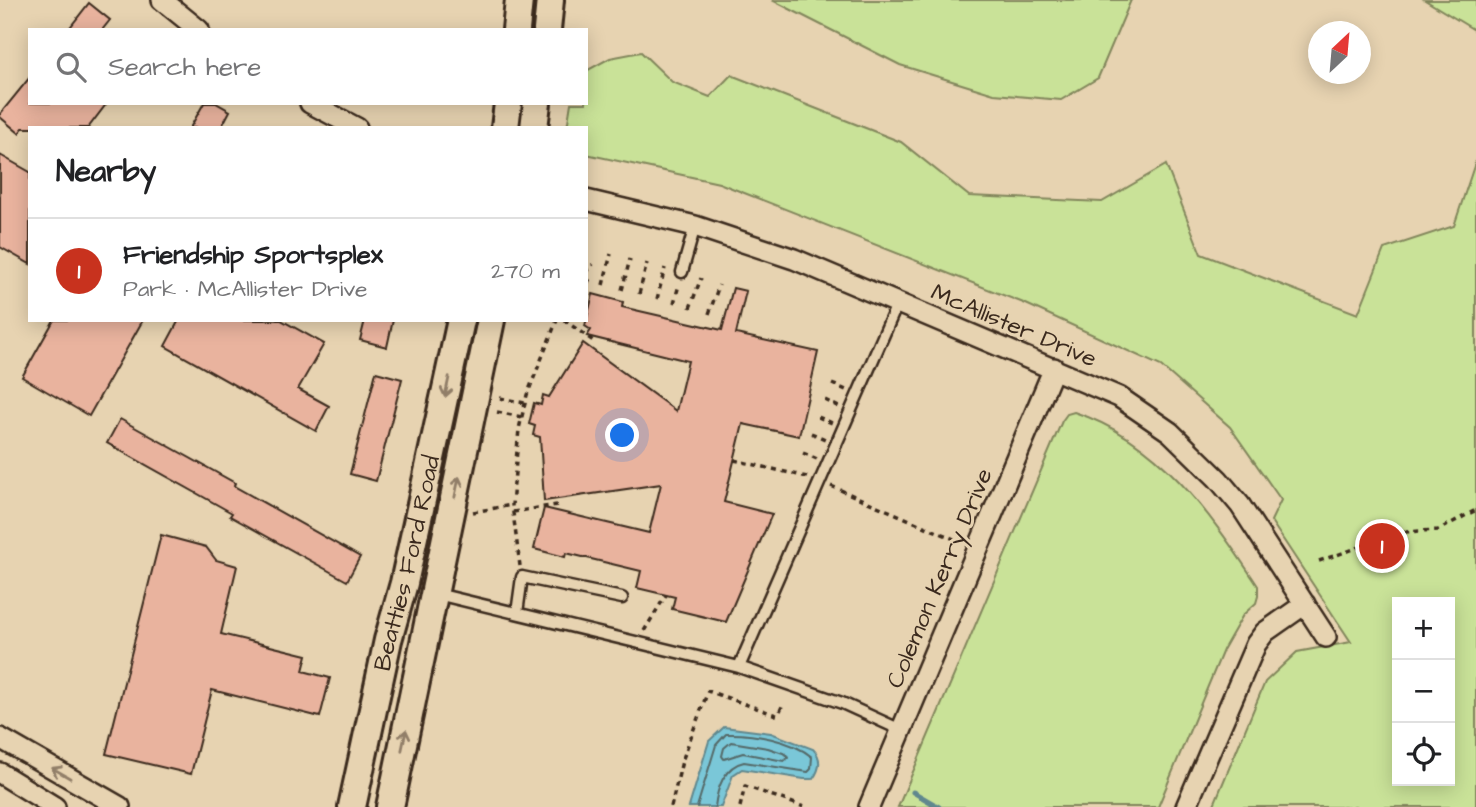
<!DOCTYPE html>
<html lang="en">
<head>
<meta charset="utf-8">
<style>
	body { margin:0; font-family:"Architects Daughter",sans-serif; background:#f2f2f2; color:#202124 }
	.controls { position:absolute; right:21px; bottom:21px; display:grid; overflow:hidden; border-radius:0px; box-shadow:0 4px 18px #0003 }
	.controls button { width:63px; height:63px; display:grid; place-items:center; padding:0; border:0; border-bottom:2px solid #e0e0e0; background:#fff; color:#202124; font:35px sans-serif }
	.compass { position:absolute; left:1308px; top:21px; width:63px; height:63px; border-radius:50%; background:#fff; box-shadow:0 4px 18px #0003; rotate:26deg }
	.you { position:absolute; left:623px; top:436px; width:24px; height:24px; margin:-18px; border:5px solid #fff; border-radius:50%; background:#1a73e8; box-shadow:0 0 0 10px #1a73e833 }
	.badge { display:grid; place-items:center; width:46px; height:46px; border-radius:50%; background:#c8321e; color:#fff; font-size:23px; font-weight:700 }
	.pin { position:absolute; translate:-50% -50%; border:4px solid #fff; box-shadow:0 2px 7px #0006 }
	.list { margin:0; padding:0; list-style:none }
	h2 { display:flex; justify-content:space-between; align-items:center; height:91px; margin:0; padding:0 28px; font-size:30px }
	h2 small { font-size:23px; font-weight:400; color:#757577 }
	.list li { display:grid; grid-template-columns:46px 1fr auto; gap:21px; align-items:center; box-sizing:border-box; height:105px; padding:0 28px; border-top:2px solid #e0e0e0 }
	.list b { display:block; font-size:26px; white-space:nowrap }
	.list p { margin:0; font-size:23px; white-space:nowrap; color:#757577 }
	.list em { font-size:23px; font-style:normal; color:#757577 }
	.icon { flex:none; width:38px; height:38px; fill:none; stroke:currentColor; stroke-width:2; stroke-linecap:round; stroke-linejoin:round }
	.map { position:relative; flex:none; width:1476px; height:807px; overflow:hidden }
	.search { position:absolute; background:#fff; box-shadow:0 4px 18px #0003; left:28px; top:28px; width:560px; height:77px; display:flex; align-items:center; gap:18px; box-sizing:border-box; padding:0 24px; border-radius:0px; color:#757577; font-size:26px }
	.panel { position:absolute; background:#fff; box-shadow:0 4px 18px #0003; left:28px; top:126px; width:560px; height:196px; border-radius:0px }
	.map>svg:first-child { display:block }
</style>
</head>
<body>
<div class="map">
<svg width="1476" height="807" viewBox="0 0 1476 807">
	<rect width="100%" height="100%" fill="#e7d3b1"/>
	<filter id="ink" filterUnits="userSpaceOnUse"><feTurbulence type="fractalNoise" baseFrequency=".0143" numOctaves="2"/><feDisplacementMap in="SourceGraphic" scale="14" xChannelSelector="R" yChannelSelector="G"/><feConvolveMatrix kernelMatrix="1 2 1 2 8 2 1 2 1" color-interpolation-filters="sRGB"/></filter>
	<g filter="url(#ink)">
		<path fill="#c9e298" stroke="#82865b" stroke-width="2" fill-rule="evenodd" d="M772 0H1131L1098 78 1061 100 994 94 900 65Z
			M1425 0H1476V31Z
			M641 52 672 82 710 97 731 75 901 142 969 196 1102 202 1166 165 1201 254 1358 314 1384 249 1454 226 1476 160V807H1213L1265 682 1297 652 1351 642 1271 521 1281 500 1230 427 1161 366 1026 304 719 183 586 154V128H567L571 103H586V71L610 58ZM1397 602H1450V781H1397Z
			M1074 412C1159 439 1211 515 1258 586V596L1256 603 1243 615 1223 650 1158 807H898L1062 421 1067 414Z"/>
		<path fill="#7ac7d8" stroke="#61888e" stroke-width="2" d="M724 727 771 733 813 749C822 758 820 769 813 779H804L742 769 733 775 721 807H689L709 741Z"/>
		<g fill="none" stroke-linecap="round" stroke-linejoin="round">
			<path stroke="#546968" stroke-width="2" d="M731 742 768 748 786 754 788 758 784 761 743 753 724 759 722 756 724 748Z
				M697 807 716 745 726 734C752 733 792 740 812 757L811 769 808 772 744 762C724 766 717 789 715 807"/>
			<path stroke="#61888e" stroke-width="5" d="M913 792 939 807"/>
		</g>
		<path fill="#e9b39e" stroke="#3b2a1e" stroke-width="2" d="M89 3 110 20 102 30H68Z
			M30 77V103H107L88 128H23L19 133 0 117V114Z
			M204 103H216L230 111 221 128H190Z
			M0 155 30 172V264L0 247Z
			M733 288 746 291 736 334 818 352 799 436 743 424 724 502 772 514 726 622 672 609 675 597 637 588 641 571 566 553 565 557 534 549 544 508 649 533 661 484 544 501 540 437 533 435 535 426 529 424 534 403 541 405 543 395 549 397 583 343 676 411 688 361 587 336 591 330 585 326 593 294 623 302 622 307 722 330Z
			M54 320H143L89 416 22 377Z
			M179 320H281L324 344 298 389 329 406 316 431 165 346Z
			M365 320H393L387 347 360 340Z
			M376 372 402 379 376 481 350 474Z
			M120 419 235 483 234 486 360 557 347 581 230 516 232 513 107 443Z
			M161 535 206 547 216 560 237 566 221 634 307 655 303 671 330 678 320 717 212 690 191 774 106 754Z"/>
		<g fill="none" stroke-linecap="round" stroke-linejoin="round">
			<defs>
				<path id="lane" d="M682 272 695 226
					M898 302 739 667 842 703 901 730
					M437 594 739 667
					M517 613 522 577 622 598"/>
				<path id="street" d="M162 0 199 30
					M310 103 357 128
					M586 200 695 226 794 259 1119 397 1170 432 1218 479 1240 505 1326 637
					M0 738 120 807
					M0 773 55 807
					M869 807 1054 368
					M1186 807 1256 644 1265 632 1305 604"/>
				<g id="secondary">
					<path d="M516 30 519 0"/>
					<path d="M547 30 550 0"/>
					<path d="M505 128 508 103"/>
					<path d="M534 128 537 103"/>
					<path id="s1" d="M352 807 388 640 404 583 461 320"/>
					<path d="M390 807 491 320"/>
				</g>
			</defs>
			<use href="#lane" stroke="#3b2a1e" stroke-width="15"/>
			<use href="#street" stroke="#3b2a1e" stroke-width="24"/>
			<use href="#secondary" stroke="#3b2a1e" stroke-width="32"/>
			<path stroke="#3b2a1e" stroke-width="3.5" stroke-dasharray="5 5" stroke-linecap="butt" d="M586 273 593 264
				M586 279 591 282
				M603 285 611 254
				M622 290 630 259
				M639 294 647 263
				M657 299 665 268
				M674 303 679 285
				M690 308 701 278
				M709 314 719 285
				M564 320 596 343
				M832 384 846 390
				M500 398 525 403
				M825 400 839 407
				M497 412 522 417
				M818 417 832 423
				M811 433 825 439
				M803 453 817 459
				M734 460 807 477
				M831 486 954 539
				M473 512 512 505
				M513 512 557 505
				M1319 561 1404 532 1438 530 1476 510
				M520 566 512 505 519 429 527 395 557 320
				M644 631 666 595
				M780 711 783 704
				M671 807 682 761 708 691 779 716
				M740 807 745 786 804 807"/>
			<use href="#lane" stroke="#e7d3b1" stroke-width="10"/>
			<use href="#street" stroke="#e7d3b1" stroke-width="19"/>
			<use href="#secondary" stroke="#e7d3b1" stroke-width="26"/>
		</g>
		<defs><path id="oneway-shaft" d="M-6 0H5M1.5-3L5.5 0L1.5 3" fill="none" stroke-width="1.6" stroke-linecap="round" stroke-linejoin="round" transform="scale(1.75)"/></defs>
		<g stroke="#917e68">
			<use href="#oneway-shaft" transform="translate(447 387) rotate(102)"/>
			<use href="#oneway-shaft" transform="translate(457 487) rotate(-78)"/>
			<use href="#oneway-shaft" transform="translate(404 740) rotate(-78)"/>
			<use href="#oneway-shaft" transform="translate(61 773) rotate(-150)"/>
		</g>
	</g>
	<g text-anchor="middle" stroke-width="6" stroke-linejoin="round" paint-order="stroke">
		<g font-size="24" fill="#3b2a1e" stroke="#e7d3b1">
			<text transform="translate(1014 325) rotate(23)" y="8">McAllister Drive</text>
			<text dy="8" stroke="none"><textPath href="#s1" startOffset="250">Beatties Ford Road</textPath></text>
			<text transform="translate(939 578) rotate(-67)" y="8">Colemon Kerry Drive</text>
		</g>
	</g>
</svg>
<div class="controls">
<button>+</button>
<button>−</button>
<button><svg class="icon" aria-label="locate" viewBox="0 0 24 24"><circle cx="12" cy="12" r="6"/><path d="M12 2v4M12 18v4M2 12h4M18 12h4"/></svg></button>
</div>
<svg class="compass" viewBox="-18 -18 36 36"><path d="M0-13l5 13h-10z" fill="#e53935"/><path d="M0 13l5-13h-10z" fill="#757577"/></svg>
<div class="you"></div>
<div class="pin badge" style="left:1382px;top:546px">1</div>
<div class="search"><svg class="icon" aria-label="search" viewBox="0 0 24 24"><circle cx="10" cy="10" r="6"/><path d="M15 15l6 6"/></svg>Search here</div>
<section class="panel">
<h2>Nearby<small></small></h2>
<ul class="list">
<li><span class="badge">1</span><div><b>Friendship Sportsplex</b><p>Park · McAllister Drive</p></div><em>270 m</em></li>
</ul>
</section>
</div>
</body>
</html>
